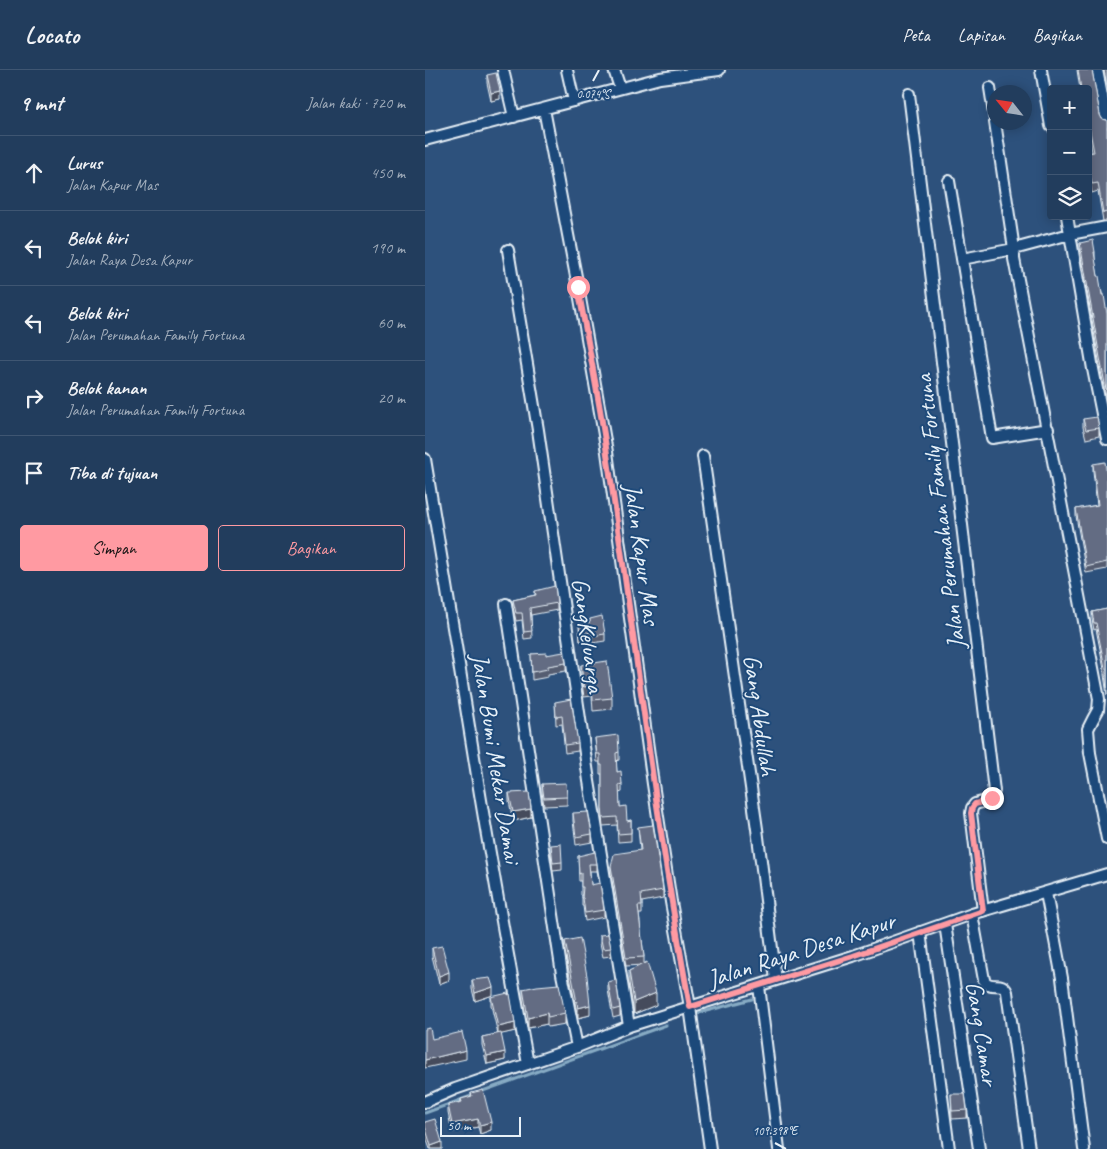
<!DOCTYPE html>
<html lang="id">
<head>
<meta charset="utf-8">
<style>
	body { margin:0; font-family:Caveat,sans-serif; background:#2e4866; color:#f1f3f6 }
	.controls { position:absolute; right:15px; top:15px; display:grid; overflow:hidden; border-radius:5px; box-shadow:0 2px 12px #0003 }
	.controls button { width:45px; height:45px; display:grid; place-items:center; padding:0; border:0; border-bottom:1px solid #3f5672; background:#223d5d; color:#f1f3f6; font:25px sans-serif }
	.compass { position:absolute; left:562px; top:15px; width:45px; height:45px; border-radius:50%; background:#223d5d; box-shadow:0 2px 12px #0003; rotate:300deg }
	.scale { position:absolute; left:15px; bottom:12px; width:81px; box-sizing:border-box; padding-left:5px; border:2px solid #e8f1f8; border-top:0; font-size:14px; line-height:18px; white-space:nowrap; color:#e8f1f8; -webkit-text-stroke:4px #1f4a7a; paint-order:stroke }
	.stop { position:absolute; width:15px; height:15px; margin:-11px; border:4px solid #ff9aa2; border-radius:50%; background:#fff }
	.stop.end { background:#ff9aa2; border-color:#fff; box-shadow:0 1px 5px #0008 }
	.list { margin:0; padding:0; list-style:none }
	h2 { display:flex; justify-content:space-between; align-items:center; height:65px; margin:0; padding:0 20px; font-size:21px }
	h2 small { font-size:16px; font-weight:400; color:#a2aebc }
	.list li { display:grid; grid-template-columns:32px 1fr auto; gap:15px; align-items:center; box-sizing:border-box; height:75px; padding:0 20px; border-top:1px solid #3f5672 }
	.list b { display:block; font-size:19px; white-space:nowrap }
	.list p { margin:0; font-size:16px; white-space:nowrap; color:#a2aebc }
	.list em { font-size:16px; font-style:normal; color:#a2aebc }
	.actions { display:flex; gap:10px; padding:15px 20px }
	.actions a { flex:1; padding:11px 0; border:1px solid #ff9aa2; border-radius:5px; text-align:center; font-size:18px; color:#ff9aa2 }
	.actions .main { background:#ff9aa2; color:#111 }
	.icon { flex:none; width:28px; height:28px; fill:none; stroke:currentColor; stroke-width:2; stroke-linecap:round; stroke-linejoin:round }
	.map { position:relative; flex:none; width:682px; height:1079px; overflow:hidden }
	header { display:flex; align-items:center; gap:30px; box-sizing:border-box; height:70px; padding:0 25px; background:#223d5d; border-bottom:1px solid #3f5672 }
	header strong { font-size:24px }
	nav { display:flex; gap:28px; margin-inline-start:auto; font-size:18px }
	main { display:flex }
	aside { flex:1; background:#223d5d }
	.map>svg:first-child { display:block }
</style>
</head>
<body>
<header>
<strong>Locato</strong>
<nav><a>Peta</a><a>Lapisan</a><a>Bagikan</a></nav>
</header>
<main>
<aside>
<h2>9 mnt<small>Jalan kaki · 720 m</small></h2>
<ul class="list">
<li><svg class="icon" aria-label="ahead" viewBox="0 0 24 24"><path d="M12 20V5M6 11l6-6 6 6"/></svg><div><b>Lurus</b><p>Jalan Kapur Mas</p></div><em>450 m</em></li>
<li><svg class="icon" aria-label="left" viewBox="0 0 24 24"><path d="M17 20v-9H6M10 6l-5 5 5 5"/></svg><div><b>Belok kiri</b><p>Jalan Raya Desa Kapur</p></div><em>190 m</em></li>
<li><svg class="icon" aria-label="left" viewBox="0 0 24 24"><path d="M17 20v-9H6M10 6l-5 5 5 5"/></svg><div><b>Belok kiri</b><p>Jalan Perumahan Family Fortuna</p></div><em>60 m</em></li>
<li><svg class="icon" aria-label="right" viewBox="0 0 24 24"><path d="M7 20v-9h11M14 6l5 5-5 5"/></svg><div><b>Belok kanan</b><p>Jalan Perumahan Family Fortuna</p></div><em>20 m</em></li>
<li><svg class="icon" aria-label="arrive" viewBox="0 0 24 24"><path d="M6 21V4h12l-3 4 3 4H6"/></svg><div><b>Tiba di tujuan</b></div></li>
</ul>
<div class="actions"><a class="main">Simpan</a><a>Bagikan</a></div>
</aside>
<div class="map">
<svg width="682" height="1079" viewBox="0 0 682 1079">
	<rect width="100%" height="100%" fill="#2d517c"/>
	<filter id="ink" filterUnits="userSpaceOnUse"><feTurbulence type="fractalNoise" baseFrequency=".02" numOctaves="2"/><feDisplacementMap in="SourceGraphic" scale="10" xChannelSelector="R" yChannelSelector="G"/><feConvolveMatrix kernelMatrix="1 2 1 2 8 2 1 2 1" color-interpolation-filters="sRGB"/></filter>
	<g filter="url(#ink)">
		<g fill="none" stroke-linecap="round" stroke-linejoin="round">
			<path stroke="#87abc4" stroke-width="3" d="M270 944 327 929
				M55 1022 241 955
				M0 1043 49 1025"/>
			<defs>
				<path id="street" d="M78 0 89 47
					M142 0 149 31
					M189 0 195 18
					M616 0 626 56
					M672 0 682 52
					M565 18 570 50
					M484 24 534 430 569 721 567 728 564 730 550 734 547 738 546 743 558 841
					M119 39 153 217 182 382 228 714 246 832 265 937 285 1079
					M570 52 589 179V189L674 629 673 640 668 649 663 659 665 683 682 769
					M0 70 235 8 294 0
					M524 111 567 368 623 359
					M682 157 645 164 668 299 682 369
					M83 180 113 360 164 711 204 956
					M537 189 589 179 645 164 642 146
					M278 386 332 759 351 910
					M0 389C19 499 36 608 54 718 69 810 86 902 103 994
					M81 534 137 904 152 977
					M621 823 637 908 659 1079
					M547 844 559 910C566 921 577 909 582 922L604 1079
					M520 854 554 1079
					M495 862 524 1079
					M334 916 354 1079
					M0 1032 30 1019 152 977 204 956 428 886 547 844 682 804"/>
			</defs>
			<use href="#street" stroke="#e8f1f8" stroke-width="14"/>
			<use href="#street" stroke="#1f4a7a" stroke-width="10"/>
		</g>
		<path fill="#555d71" stroke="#e8f1f8" d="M652 0H667L675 45 677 49 682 50V151H678L673 121 667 123 663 102V83L667 82 663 59V19H655Z
			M679 0H682V16Z
			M62 5 75 29 66 31 62 13Z
			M655 173 670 182V190L673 206 682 244V328V327H681L675 296 655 181Z
			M658 349 674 358V366L661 369 658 357Z
			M668 394 682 408V499L661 503 651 446V439L672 435 668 401Z
			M110 521 132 533V540L106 545 107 568 99 569 97 550 91 551 88 537V530L110 525Z
			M682 539V625L679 605V599L671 559 669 560 667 549V542Z
			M165 549 180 564V571L167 573V569L155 571 154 555 165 552Z
			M106 584 121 585 141 593V601L123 604V607L107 610Z
			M156 595 187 628V639L168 641 167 626 159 627 156 606Z
			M130 632 153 673V681L140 683 137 654 131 655Z
			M170 668 194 682V690L191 691 192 702 197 714V722L194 723 195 737 202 751 206 750V771L193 772 192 755 178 756 177 746V704H175V692H172Z
			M117 714 142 727V735L119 736 117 722Z
			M84 723 106 747 88 751 84 731Z
			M148 743 167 764V772L151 775 148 751Z
			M213 757 238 820V828L217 832V844H214L219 887V894L231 935 209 944 204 913V901L217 895 201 896 186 804V796L215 780Z
			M126 775 137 792V800L128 801 126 783Z
			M153 786 172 794V801H165L166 815 179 840V847L160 851 158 836H157V825H156V811H154Z
			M175 865 186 878V886L178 887 175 873Z
			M140 871 165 945 153 948 140 881Z
			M7 878 24 910 14 914 7 886Z
			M47 910 68 925 50 931 47 919Z
			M183 912 195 938V946L188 948 183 920Z
			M98 919 140 943V954L123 957 122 954 103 958 98 929Z
			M66 927 90 961 76 964 80 990 62 994 57 975V967L73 964 66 935Z
			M46 1023 66 1060 55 1064 53 1057 27 1062 23 1043V1035L36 1032V1029L46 1027Z
			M526 1024 542 1040V1048L527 1049Z
			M0 1052 17 1079H5L0 1065Z"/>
		<path fill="#454c5c" stroke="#e8f1f8" d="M75 21V29L66 31V23Z
			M167 562V569L155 571V564Z
			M106 739V747L88 751V742Z
			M24 902V910L14 914V906Z
			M68 917V925L50 931V923Z
			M231 923V935L209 944V932Z
			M165 935V945L153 948V938Z
			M122 943V954L103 958V948Z
			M90 953V961L73 965V957Z
			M41 980V989L0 998V990Z
			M80 982V990L62 994V986Z
			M53 1049V1057L27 1062V1054Z
			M66 1052V1060L55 1064V1055Z
			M17 1072V1079H6V1076Z"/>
		<path fill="#636c83" stroke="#e8f1f8" d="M653 0H667L675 45 677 49 682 50V142L678 143 673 113 667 114 663 94V83L669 82 663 51V19H656Z
			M71 3 75 21 66 23 62 5Z
			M668 170 670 182H669L673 206H674L677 225H679L682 244V320V319H681L675 288 655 173Z
			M672 347 674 358 661 360 658 349Z
			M680 392 682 408V492L661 497 651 439 673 435 668 394Z
			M130 516 132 533 105 538 107 561 99 562 97 543H91L88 530 111 525 110 521Z
			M682 539V618L679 598H680L671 553H669L667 542Z
			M177 546 180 564 167 566V562L155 564 154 555 165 552V549Z
			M139 582 141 593 123 596V599L107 602 106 584 121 583V585Z
			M182 591 187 628 168 630 167 616 159 617 156 595Z
			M146 629 153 673 140 675 137 646 131 647 130 632Z
			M193 665 194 682 191 683 192 702 196 701 197 714 194 715 195 737 201 736 202 751 206 750V763L193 764 192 747 178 748 177 738V695H175V684H172L170 668Z
			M141 713 142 727 119 728 117 714Z
			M104 722 106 739 88 742 84 723Z
			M163 742 167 764 151 767 148 743Z
			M228 755 238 820 216 824 217 836H213L219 887 201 888 186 796 189 784 216 780 213 757Z
			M136 774 137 792 128 793 126 775Z
			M170 782 172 794H164L166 815 175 813 179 840 160 843 158 828H157L158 817H156V803L154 804 153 786Z
			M183 864 186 878 178 879 175 865Z
			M155 868 162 906 165 935 153 938 140 871Z
			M17 876 24 902 14 906 7 878Z
			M222 892 231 923 209 932 204 901Z
			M65 908 68 917 50 923 47 910Z
			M191 910 195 938 188 940 183 912Z
			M134 914 140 943 123 947 122 943 103 948 98 919 112 916Z
			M83 923V925L85 924 90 953 73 957 66 927Z
			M5 958 7 969 37 962 41 980 0 990V959Z
			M76 963 80 982 62 986 57 967Z
			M58 1020 66 1052 55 1055 53 1049 27 1054 23 1035 37 1032 36 1029 47 1026 46 1023Z
			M526 1024H540L542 1040 527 1041Z
			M10 1049 17 1072 6 1076 0 1056V1052Z"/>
	</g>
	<g fill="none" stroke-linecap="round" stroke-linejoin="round" filter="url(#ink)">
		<path stroke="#ff9aa2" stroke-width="6" d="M153 217C163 273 174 328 182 384 210 568 231 753 265 937L428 886 558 841 546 743 547 738 550 734 564 730 567 728"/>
	</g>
	<path fill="none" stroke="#e8f1f8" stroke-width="2" d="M168 11 174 0M350 1073 361 1079"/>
	<g text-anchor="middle" stroke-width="4" stroke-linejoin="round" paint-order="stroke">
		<g font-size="25" fill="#e8f1f8" stroke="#1f4a7a">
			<text transform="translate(514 442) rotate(-97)" y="9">Jalan Perumahan Family Fortuna</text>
			<text transform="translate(218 484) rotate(82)" y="9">Jalan Kapur Mas</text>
			<text transform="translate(164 565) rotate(82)" y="9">GangKeluarga</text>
			<text transform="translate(336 645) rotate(82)" y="9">Gang Abdullah</text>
			<text transform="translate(72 688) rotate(81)" y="9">Jalan Bumi Mekar Damai</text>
			<text transform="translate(376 879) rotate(-18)" y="9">Jalan Raya Desa Kapur</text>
			<text transform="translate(558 963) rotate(81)" y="9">Gang Camar</text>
		</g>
	</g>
	<g font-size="12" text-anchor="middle" fill="#e8f1f8" stroke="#1f4a7a" stroke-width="4" stroke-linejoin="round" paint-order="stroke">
		<text x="168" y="28">0.074°S</text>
		<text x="350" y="1065">109.398°E</text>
	</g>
</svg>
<div class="controls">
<button>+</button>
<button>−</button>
<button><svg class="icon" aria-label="layers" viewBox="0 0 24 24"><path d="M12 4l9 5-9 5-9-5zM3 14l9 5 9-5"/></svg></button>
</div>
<svg class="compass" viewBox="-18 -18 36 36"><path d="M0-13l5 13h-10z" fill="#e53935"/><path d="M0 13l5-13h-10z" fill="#a2aebc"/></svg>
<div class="scale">50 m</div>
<div class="stop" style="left:153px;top:217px"></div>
<div class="stop end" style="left:567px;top:728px"></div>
</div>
</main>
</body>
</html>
